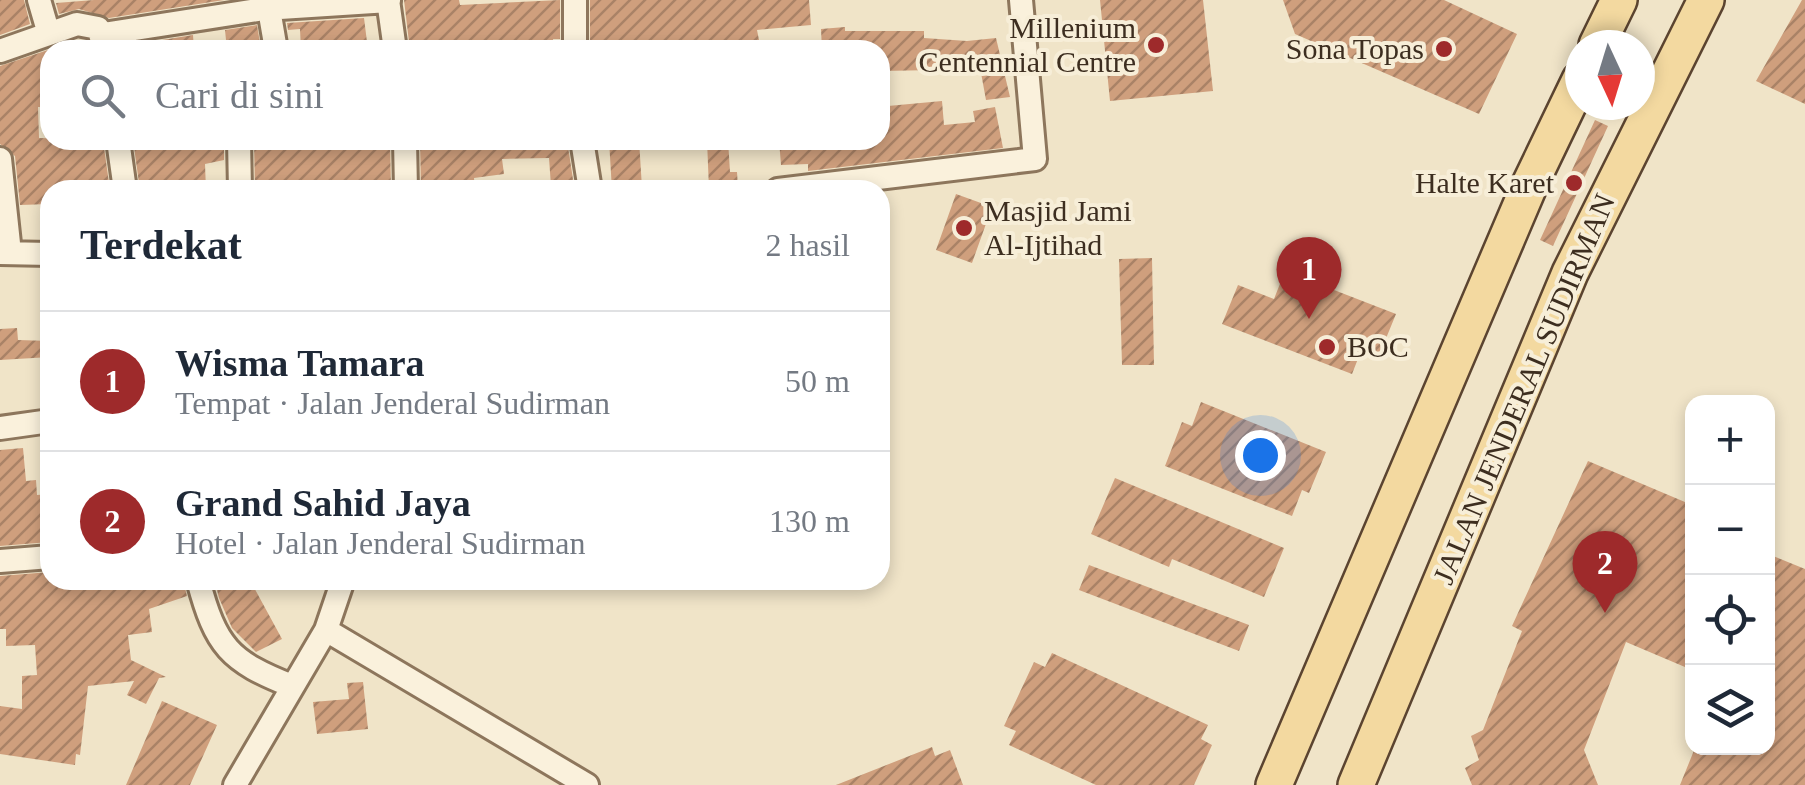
<!DOCTYPE html>
<html lang="id">
<head>
<meta charset="utf-8">
<style>
	body { margin:0; font-family:"Times New Roman",serif; background:#f6f6f7; color:#1f2937 }
	.controls { position:absolute; right:30px; bottom:30px; display:grid; overflow:hidden; border-radius:20px; box-shadow:0 5px 15px #0003 }
	.controls button { width:90px; height:90px; display:grid; place-items:center; padding:0; border:0; border-bottom:2px solid #e0e1e3; background:#fff; color:#1f2937; font:50px sans-serif }
	.compass { position:absolute; left:1565px; top:30px; width:90px; height:90px; border-radius:50%; background:#fff; box-shadow:0 5px 15px #0003; rotate:176deg }
	.you { position:absolute; left:1260px; top:455px; width:35px; height:35px; margin:-25px; border:8px solid #fff; border-radius:50%; background:#1a73e8; box-shadow:0 0 0 15px #1a73e833 }
	.badge { display:grid; place-items:center; width:65px; height:65px; border-radius:50%; background:#9e2a2b; color:#fff; font-size:32px; font-weight:700 }
	.pin { position:absolute; translate:-50% -82px; filter:drop-shadow(0 2px 5px #0008) }
	.pin::after { content:''; position:absolute; top:52px; width:35px; height:30px; background:inherit; clip-path:polygon(0 0,100% 0,50% 100%) }
	.list { margin:0; padding:0; list-style:none }
	h2 { display:flex; justify-content:space-between; align-items:center; height:130px; margin:0; padding:0 40px; font-size:42px }
	h2 small { font-size:32px; font-weight:400; color:#747a83 }
	.list li { display:grid; grid-template-columns:65px 1fr auto; gap:30px; align-items:center; box-sizing:border-box; height:140px; padding:0 40px; border-top:2px solid #e0e1e3 }
	.list b { display:block; font-size:38px; white-space:nowrap }
	.list p { margin:0; font-size:32px; white-space:nowrap; color:#747a83 }
	.list em { font-size:32px; font-style:normal; color:#747a83 }
	.icon { flex:none; width:55px; height:55px; fill:none; stroke:currentColor; stroke-width:2; stroke-linecap:round; stroke-linejoin:round }
	.map { position:relative; flex:none; width:1805px; height:785px; overflow:hidden }
	.search { position:absolute; background:#fff; box-shadow:0 5px 15px #0003; left:40px; top:40px; width:850px; height:110px; display:flex; align-items:center; gap:25px; box-sizing:border-box; padding:0 35px; border-radius:30px; color:#747a83; font-size:38px }
	.panel { position:absolute; background:#fff; box-shadow:0 5px 15px #0003; left:40px; top:180px; width:850px; height:410px; border-radius:30px }
	.map>svg:first-child { display:block }
</style>
</head>
<body>
<div class="map">
<svg width="1805" height="785" viewBox="0 0 1805 785">
	<defs>
		<pattern id="building-hatch" width="6" height="6" patternUnits="userSpaceOnUse" patternTransform="scale(2.5)"><rect width="6" height="6" fill="#cf9f7d"/><path d="M-1 1l2-2M0 6l6-6M5 7l2-2" fill="none" stroke="#a98266"/></pattern>
	</defs>
	<rect width="100%" height="100%" fill="#f0e4c8"/>
	<path fill="url(#building-hatch)" d="M0 0H24L30 24 0 35Z
		M94 0H224L109 18 79 9 59 14 56 3Z
		M404 0H459L460 5 560 0V39H553L554 50H410Z
		M590 0H809L811 25 757 30 761 50H608V42H590Z
		M1100 0H1203L1213 91 1110 101Z
		M1283 0H1444L1517 34 1479 114 1295 34Z
		M1802 0H1805V104L1756 81Z
		M364 18 368 50H301L300 29 288 30 287 23Z
		M257 25 261 49 227 50 225 30Z
		M845 27V31H924V38L967 41 996 38 1010 97 986 100 979 62 936 61 937 70 880 71V50H822L821 29Z
		M193 35 194 50H120L119 47Z
		M78 40 86 41 89 50H50V107H38L39 138 103 140 110 190H50V204L20 205 15 156 0 144V66Z
		M942 101 944 125 975 122 973 111 995 107 1003 148 808 171V164L781 165 779 140H880V114L889 113 888 106Z
		M1595 120 1608 126 1553 246 1540 240Z
		M133 140H224V160L205 164 206 190H140Z
		M322 140V144L390 140 391 190H349V186L255 190 254 141Z
		M420 140H567L574 186H551L549 158 502 159 504 174 474 178 475 190H421Z
		M609 140H639L642 188 612 190Z
		M707 140H728L730 172H737L738 188 709 189Z
		M956 194 992 207 972 263 936 250Z
		M1152 258 1154 365H1122L1119 259Z
		M1285 271 1396 314 1380 353 1363 346 1352 374 1222 324 1238 285 1274 299Z
		M17 328 18 340 50 341V357L0 360V329Z
		M1201 402 1326 452 1309 493 1302 490 1292 516 1165 466 1182 422 1192 426Z
		M23 448 26 481 36 480 37 495 50 494V542L0 546V450Z
		M1588 461 1692 505V670L1626 642 1584 750 1598 785H1472L1465 768 1479 760 1471 736 1483 730 1522 631 1512 626Z
		M1115 478 1284 548 1264 597 1172 559 1169 567 1091 534Z
		M1768 554 1805 569V785H1680L1695 748H1768Z
		M1089 565 1249 625 1239 651 1079 590Z
		M50 572V580H183L187 596 149 609 152 632 128 635 131 660 166 677 159 678 146 704 127 695 134 681 88 686 80 755 76 754 75 765 0 754V706L22 709V676L37 675 35 645 6 646V629H0V576Z
		M235 580H250L282 639 256 652 232 628 219 598 217 590Z
		M1052 653 1208 725 1201 739 1212 745 1194 785H1096L1009 745 1016 731 1004 726 1034 662 1045 667Z
		M363 682 368 729 317 734 313 702 349 699 347 683Z
		M162 701 217 725 190 785H126Z
		M932 747 935 756 950 750 963 785H836Z"/>
	<g fill="none" stroke-linecap="round" stroke-linejoin="round">
		<defs>
			<path id="street" d="M39 0 48 31
				M388 0 395 50
				M575 0V50
				M269 9 276 50
				M103 34 264 9 389 1
				M0 51 77 24 98 28 105 50
				M118 140 125 190
				M239 140 240 190
				M405 140 406 190
				M582 140 590 190
				M0 159 10 253
				M778 190 1035 159 1021 0
				M0 253 50 254
				M0 428 50 421
				M0 561 50 557
				M198 580C216 647 229 661 292 686
				M326 630 587 785
				M235 785 326 630 343 580"/>
			<path id="primary" d="M1597 45 1619 0
				M1274 785 1530 184 1580 80
				M1356 785 1570 273 1706 0"/>
		</defs>
		<use href="#street" stroke="#8d765c" stroke-width="28"/>
		<use href="#primary" stroke="#5b4430" stroke-width="40"/>
		<use href="#street" stroke="#faf1dc" stroke-width="22"/>
		<use href="#primary" stroke="#f3d9a0" stroke-width="35"/>
	</g>
	<g fill="#9e2a2b" stroke="#f7eed8" stroke-width="4">
		<circle cx="1156" cy="45" r="10"/>
		<circle cx="1444" cy="49" r="10"/>
		<circle cx="1574" cy="183" r="10"/>
		<circle cx="964" cy="228" r="10"/>
		<circle cx="1327" cy="347" r="10"/>
	</g>
	<g text-anchor="middle" stroke-width="8" stroke-linejoin="round" paint-order="stroke">
		<g font-size="30" fill="#3d2e20" stroke="#f7eed8" text-anchor="end">
			<text x="1136" y="38">Millenium<tspan x="1136" dy="34">Centennial Centre</tspan></text>
			<text x="1424" y="59">Sona Topas</text>
			<text x="1554" y="193">Halte Karet</text>
			<text x="984" y="221" text-anchor="start">Masjid Jami<tspan x="984" dy="34">Al-Ijtihad</tspan></text>
			<text x="1347" y="357" text-anchor="start">BOC</text>
		</g>
		<g font-size="30" fill="#3d2e20" stroke="#f7eed8">
			<text transform="translate(1524 389) rotate(-67)" y="10">JALAN JENDERAL SUDIRMAN</text>
		</g>
	</g>
</svg>
<div class="controls">
<button>+</button>
<button>−</button>
<button><svg class="icon" aria-label="locate" viewBox="0 0 24 24"><circle cx="12" cy="12" r="6"/><path d="M12 2v4M12 18v4M2 12h4M18 12h4"/></svg></button>
<button><svg class="icon" aria-label="layers" viewBox="0 0 24 24"><path d="M12 4l9 5-9 5-9-5zM3 14l9 5 9-5"/></svg></button>
</div>
<svg class="compass" viewBox="-18 -18 36 36"><path d="M0-13l5 13h-10z" fill="#e53935"/><path d="M0 13l5-13h-10z" fill="#747a83"/></svg>
<div class="you"></div>
<div class="pin badge" style="left:1309px;top:319px">1</div>
<div class="pin badge" style="left:1605px;top:613px">2</div>
<div class="search"><svg class="icon" aria-label="search" viewBox="0 0 24 24"><circle cx="10" cy="10" r="6"/><path d="M15 15l6 6"/></svg>Cari di sini</div>
<section class="panel">
<h2>Terdekat<small>2 hasil</small></h2>
<ul class="list">
<li><span class="badge">1</span><div><b>Wisma Tamara</b><p>Tempat · Jalan Jenderal Sudirman</p></div><em>50 m</em></li>
<li><span class="badge">2</span><div><b>Grand Sahid Jaya</b><p>Hotel · Jalan Jenderal Sudirman</p></div><em>130 m</em></li>
</ul>
</section>
</div>
</body>
</html>
